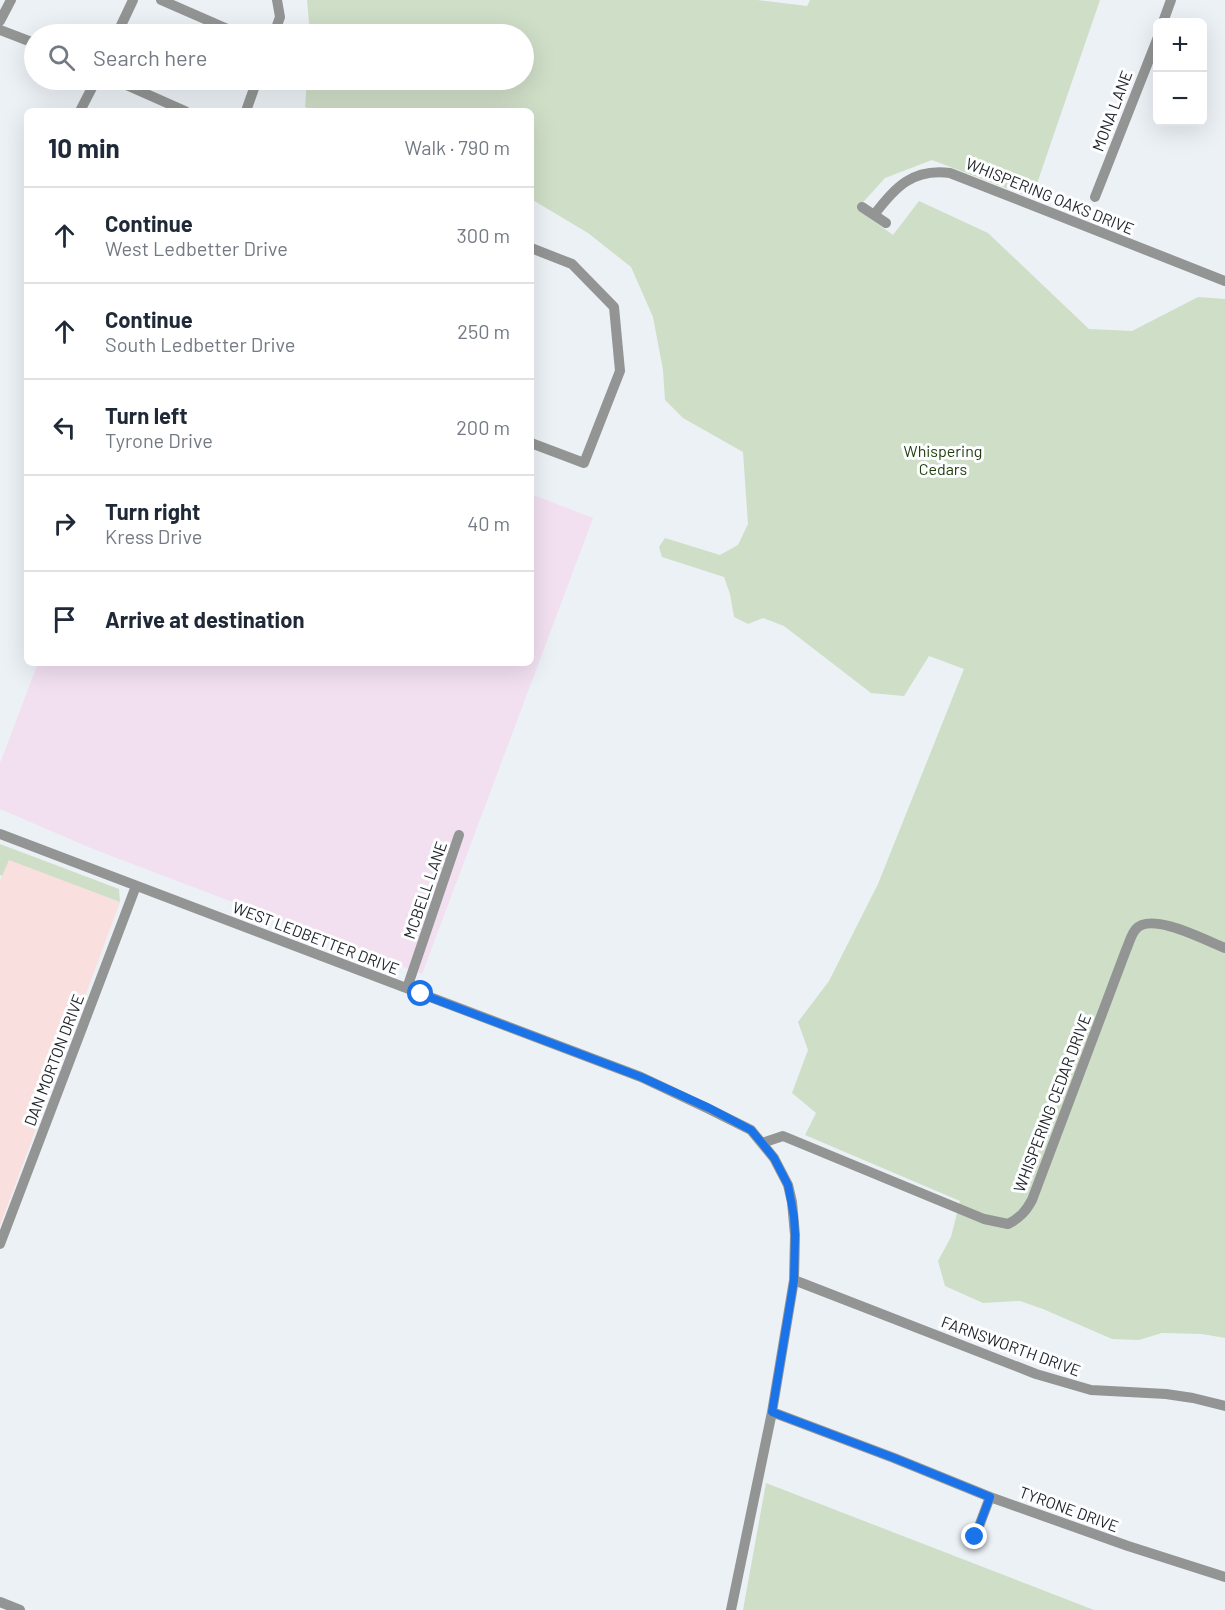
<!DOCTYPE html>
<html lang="en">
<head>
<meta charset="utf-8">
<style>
	body { margin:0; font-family:Barlow,sans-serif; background:#f6f6f7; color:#1f2937 }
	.controls { position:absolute; right:18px; top:18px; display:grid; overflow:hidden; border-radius:9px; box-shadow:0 6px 24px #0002 }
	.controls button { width:54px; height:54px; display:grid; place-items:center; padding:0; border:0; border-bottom:2px solid #e0e1e3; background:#fff; color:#1f2937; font:30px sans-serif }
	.stop { position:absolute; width:18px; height:18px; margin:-14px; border:4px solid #1a73e8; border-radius:50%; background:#fff }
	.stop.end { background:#1a73e8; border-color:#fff; box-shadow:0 2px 6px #0008 }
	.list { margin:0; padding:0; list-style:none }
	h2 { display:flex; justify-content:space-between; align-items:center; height:78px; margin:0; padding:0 24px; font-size:26px }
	h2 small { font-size:20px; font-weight:400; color:#747a83 }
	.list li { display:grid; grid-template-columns:39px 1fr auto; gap:18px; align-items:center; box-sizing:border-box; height:96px; padding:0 24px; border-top:2px solid #e0e1e3 }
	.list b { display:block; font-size:22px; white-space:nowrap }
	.list p { margin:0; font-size:20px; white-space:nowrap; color:#747a83 }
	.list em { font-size:20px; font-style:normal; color:#747a83 }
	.icon { flex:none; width:33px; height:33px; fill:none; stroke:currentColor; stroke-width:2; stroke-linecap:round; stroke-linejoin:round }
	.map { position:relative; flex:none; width:1225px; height:1610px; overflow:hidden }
	.search { position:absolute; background:#fff; box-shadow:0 6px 24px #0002; left:24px; top:24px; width:510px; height:66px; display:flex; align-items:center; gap:15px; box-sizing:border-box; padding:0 21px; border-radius:33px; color:#747a83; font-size:22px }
	.panel { position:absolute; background:#fff; box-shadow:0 6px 24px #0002; left:24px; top:108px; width:510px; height:558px; border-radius:9px }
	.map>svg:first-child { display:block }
</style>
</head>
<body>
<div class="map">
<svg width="1225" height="1610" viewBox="0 0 1225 1610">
	<rect width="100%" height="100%" fill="#ecf1f6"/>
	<path fill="#f2e0f1" d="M531 494 593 518 422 974 93 849 0 809V763L38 663H531Z"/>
	<path fill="#fadfdf" d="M8 859 120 902 0 1226V881Z"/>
	<path fill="#cfdec7" d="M307 0H757L807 6 810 0H1100L1032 198 932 160 885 178 857 209 893 235 919 201 988 233 1089 329 1132 331 1198 297 1225 299V1338L1202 1334 1162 1333 1139 1340 1112 1339 1043 1309 1020 1301 983 1303 945 1286 938 1261 951 1237 960 1201 805 1135 816 1113 792 1093 808 1050 798 1022 829 981 878 884 964 669 929 656 904 696 871 693 784 626 763 618 748 624 734 617 730 594 724 577 662 557 659 547 665 538 720 555 738 545 748 524 743 452 683 418 665 400 663 370 653 317 631 267 588 233 531 199V111H315L305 107 307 80H524V34H310Z
		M0 844 119 889 120 902 9 860 2 876 0 875Z
		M766 1483 1094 1610H743Z"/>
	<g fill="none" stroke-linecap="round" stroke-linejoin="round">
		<path stroke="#929594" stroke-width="10" d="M161 0 239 34
			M0 21 11 0
			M1163 22 1171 0
			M0 30 34 43
			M117 34 133 0
			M274 34 280 17 277 0
			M115 80 185 111
			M80 111 96 80
			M246 111 257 80
			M1095 197 1158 37
			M862 207 886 223
			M874 215C895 187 913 168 950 173L1225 281
			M531 248 572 264 614 307 620 371 584 463 531 443
			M0 834 641 1077 709 1109 751 1130 774 1158 788 1185 792 1202 795 1235 794 1280 772 1412 731 1610
			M407 988 459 835
			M762 1143 783 1136 984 1219 1008 1224C1020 1218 1026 1211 1032 1200L1126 950C1129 944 1131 934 1136 929 1151 911 1207 941 1225 948
			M0 1244 136 886
			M794 1280 1036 1374 1091 1390 1166 1394 1193 1398 1225 1406
			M772 1412 894 1458 990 1497 1128 1546 1225 1577
			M975 1537 990 1497
			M0 1602 20 1610"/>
	</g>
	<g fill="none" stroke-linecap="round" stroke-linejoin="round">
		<path stroke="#1a73e8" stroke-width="8" d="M421 994 641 1077 709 1108 751 1130 762 1143 774 1158 788 1185 794 1217 795 1235 794 1280 772 1412 894 1458 990 1497 975 1537"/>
	</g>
	<g text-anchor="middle" stroke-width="6" stroke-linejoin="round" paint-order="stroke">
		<g font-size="16" fill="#1f2123" stroke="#fdfeff">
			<text transform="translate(1112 111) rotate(-69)" y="6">MONA LANE</text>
			<text transform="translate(1050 196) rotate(22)" y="6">WHISPERING OAKS DRIVE</text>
			<text transform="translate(425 890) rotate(-71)" y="6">MCBELL LANE</text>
			<text transform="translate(316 938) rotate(21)" y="6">WEST LEDBETTER DRIVE</text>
			<text transform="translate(54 1060) rotate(-69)" y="6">DAN MORTON DRIVE</text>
			<text transform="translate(1052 1103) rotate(-69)" y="6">WHISPERING CEDAR DRIVE</text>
			<text transform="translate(1011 1346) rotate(20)" y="6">FARNSWORTH DRIVE</text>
			<text transform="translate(1069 1509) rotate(20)" y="6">TYRONE DRIVE</text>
		</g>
		<g font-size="16" fill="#1f3c08" stroke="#fdfeff">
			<text x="943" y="457">Whispering<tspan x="943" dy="18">Cedars</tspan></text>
		</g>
	</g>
</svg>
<div class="controls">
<button>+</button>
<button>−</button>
</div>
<div class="stop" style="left:421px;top:994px"></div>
<div class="stop end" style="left:975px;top:1537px"></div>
<div class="search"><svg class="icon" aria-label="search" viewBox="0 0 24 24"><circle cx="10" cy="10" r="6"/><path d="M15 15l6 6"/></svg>Search here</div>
<section class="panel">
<h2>10 min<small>Walk · 790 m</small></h2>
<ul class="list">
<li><svg class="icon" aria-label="ahead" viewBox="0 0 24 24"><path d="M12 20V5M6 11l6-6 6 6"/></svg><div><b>Continue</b><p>West Ledbetter Drive</p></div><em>300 m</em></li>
<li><svg class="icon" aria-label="ahead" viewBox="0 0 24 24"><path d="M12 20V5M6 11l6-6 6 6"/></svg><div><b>Continue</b><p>South Ledbetter Drive</p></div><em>250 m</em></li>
<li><svg class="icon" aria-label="left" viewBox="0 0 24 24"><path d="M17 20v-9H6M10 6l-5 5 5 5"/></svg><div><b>Turn left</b><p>Tyrone Drive</p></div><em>200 m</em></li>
<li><svg class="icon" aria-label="right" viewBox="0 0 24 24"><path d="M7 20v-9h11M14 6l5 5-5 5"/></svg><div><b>Turn right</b><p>Kress Drive</p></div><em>40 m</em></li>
<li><svg class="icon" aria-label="arrive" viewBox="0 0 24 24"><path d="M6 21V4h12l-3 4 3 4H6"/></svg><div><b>Arrive at destination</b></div></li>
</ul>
</section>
</div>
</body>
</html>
